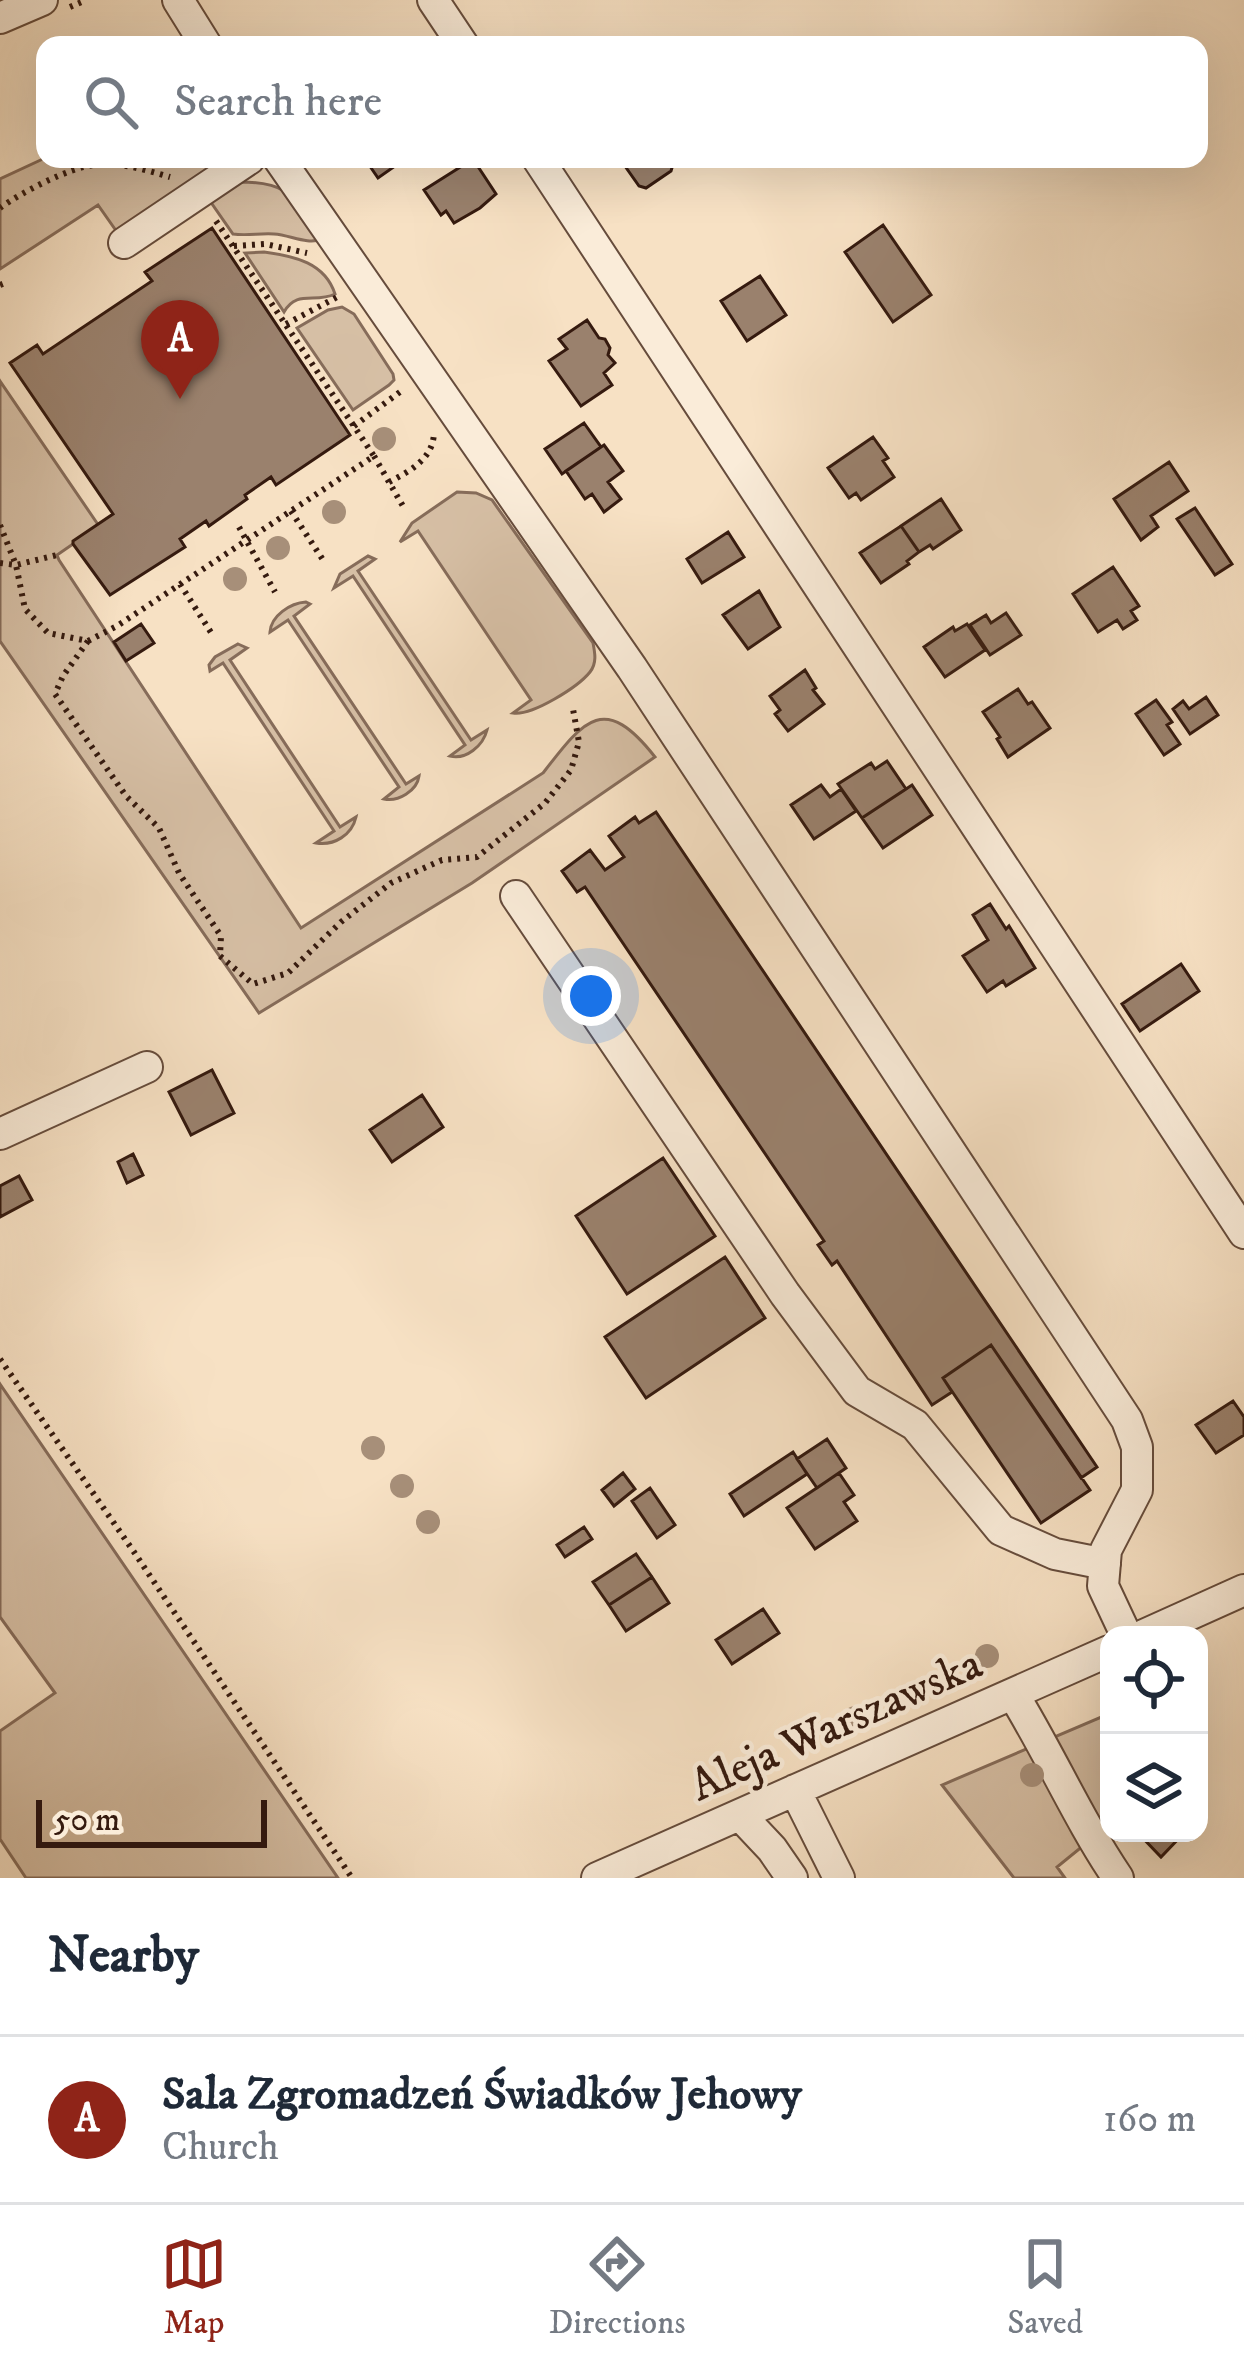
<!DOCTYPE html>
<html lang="en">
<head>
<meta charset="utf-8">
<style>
	body { margin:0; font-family:"IM FELL DW Pica",serif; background:#f2f2f3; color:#1f2937 }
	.controls { position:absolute; right:36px; bottom:36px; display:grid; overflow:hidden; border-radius:24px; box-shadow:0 12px 48px #0002 }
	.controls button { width:108px; height:108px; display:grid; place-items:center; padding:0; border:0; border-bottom:3px solid #e0e1e3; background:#fff; color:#1f2937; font:60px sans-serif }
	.scale { position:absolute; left:36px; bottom:30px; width:231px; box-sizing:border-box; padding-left:12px; border:6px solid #351a0f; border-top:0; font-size:33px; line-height:42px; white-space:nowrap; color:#351a0f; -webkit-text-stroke:9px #faecd9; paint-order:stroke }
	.you { position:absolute; left:591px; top:996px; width:42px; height:42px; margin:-30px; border:9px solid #fff; border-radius:50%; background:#1a73e8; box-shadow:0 0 0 18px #1a73e833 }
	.badge { display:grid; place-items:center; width:78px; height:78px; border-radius:50%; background:#8f2418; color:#fff; font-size:39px; font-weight:700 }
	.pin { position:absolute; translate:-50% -99px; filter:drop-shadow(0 3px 6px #0008) }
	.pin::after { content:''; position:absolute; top:63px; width:42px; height:36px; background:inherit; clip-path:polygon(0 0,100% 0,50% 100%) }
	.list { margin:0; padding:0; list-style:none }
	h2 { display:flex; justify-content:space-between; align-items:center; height:156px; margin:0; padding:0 48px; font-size:51px }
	h2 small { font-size:39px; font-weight:400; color:#747a83 }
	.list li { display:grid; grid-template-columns:78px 1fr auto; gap:36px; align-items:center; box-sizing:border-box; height:168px; padding:0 48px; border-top:3px solid #e0e1e3 }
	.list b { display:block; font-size:45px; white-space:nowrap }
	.list p { margin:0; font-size:39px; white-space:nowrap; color:#747a83 }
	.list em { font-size:39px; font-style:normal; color:#747a83 }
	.icon { flex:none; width:66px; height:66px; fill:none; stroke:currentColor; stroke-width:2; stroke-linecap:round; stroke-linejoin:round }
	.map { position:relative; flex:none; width:1244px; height:1878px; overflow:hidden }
	.search { position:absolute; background:#fff; box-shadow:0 12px 48px #0002; left:36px; right:36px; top:36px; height:132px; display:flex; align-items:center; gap:30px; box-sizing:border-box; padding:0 42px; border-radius:24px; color:#747a83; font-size:45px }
	.sheet { height:324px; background:#fff }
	nav { display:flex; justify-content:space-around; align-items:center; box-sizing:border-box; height:168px; border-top:3px solid #e0e1e3; background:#fff; font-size:33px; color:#747a83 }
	nav a { display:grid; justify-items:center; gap:6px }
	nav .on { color:#8f2418 }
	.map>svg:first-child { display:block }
</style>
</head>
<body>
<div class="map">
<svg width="1244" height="1878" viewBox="0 0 1244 1878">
	<rect width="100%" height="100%" fill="#f7e1c4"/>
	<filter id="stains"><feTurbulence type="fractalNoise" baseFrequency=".00167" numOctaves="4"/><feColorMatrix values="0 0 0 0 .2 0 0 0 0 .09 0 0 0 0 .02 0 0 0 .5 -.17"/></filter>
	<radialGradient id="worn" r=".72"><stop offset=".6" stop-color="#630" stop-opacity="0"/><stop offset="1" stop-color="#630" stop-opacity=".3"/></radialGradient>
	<path fill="#d6bfa5" stroke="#866c5a" stroke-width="3" d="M45 158V159H224L117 232 98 205 0 269V179Z
		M240 182C294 182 293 200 323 239 306 245 291 235 274 234 260 233 247 236 233 234L210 201Z
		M264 252C295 256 325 263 335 294 315 304 297 289 284 312L245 253Z
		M342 307 354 314 393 374 394 380 389 385 353 410 297 328 328 310Z
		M0 381 99 526 57 555 59 560 301 928 543 773C584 720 604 692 655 757L472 883 259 1013 0 641Z
		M457 492 476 493 492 500 593 643C595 653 597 663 590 672 578 687 532 716 513 713L531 700 418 531 400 542 412 523Z
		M368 556 375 559 358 571 471 740 487 730C483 746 466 760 450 756L465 745 353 576 334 588 340 574Z
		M306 602 310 604 294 616 406 784 419 776C417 791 398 802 384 799L399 787 288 620 270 632C271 616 290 603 306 602Z
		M238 644 247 648 230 660 340 827 356 817C352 835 334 846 316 843L334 831 223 663 210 671 209 665 215 657Z
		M0 1384 338 1878H26L0 1839V1731L55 1693 0 1617Z
		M1106 1715 1109 1718V1833H1114L1108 1839 1100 1832 1057 1867 1065 1878H1014L942 1785Z"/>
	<path fill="#9a816d" stroke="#351a0f" stroke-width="3" d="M365 159H405L378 178Z
		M473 159 496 194 480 208 454 223 446 211 441 215 424 190Z
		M620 159H673L674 161 671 171 646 188 639 186Z
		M883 225 931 295 893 322 845 252Z
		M212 228 350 435 276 485 271 477 245 495 247 499 209 526 206 521 180 539 185 547 110 595 73 544V541L113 514 10 363 37 345 43 354 152 281 145 272Z
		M760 276 786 315 747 341 721 301Z
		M587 320 599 338 605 339 610 348 608 355 615 363 604 373 612 385 581 406 549 361 567 349 559 339Z
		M584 423 601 447 562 474 545 449Z
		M873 437 888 458 883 461 894 477 861 500 856 493 849 498 828 468Z
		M604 445 623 471 608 482 621 499 604 512 592 494 585 499 566 471Z
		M1169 462 1188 491 1151 516 1158 527 1141 540 1114 499Z
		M941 499 961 530 933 549 930 545 919 552 901 526Z
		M1195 508 1232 564 1215 575 1177 519Z
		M901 526 919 552 907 561 909 564 881 583 860 553Z
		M728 532 744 557 702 583 687 559Z
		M1113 567 1139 606 1131 611 1137 620 1123 629 1117 620 1098 632 1073 594Z
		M759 591 780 627 748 649 723 615Z
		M1006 613 1021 635 990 655 970 625 986 615 991 623Z
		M141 624 154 643 126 661 114 642Z
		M967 624 985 650 945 677 924 647 953 627 955 631Z
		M805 670 816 688 813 690 824 704 788 731 775 714 780 710 770 696Z
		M1018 689 1028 704 1032 702 1050 728 1008 757 997 739 1000 737 983 712Z
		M1206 697 1218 715 1190 734 1173 709 1183 701 1189 709Z
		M1156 700 1172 722 1167 725 1180 744 1164 755 1136 714Z
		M887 761 906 789 862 818 838 784 871 763 875 769Z
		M821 785 830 797 841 789 856 811 814 839 791 805Z
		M912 785 932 815 883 848 862 818Z
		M656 812 1097 1467 1081 1478 991 1345 943 1378 952 1392 932 1405 837 1261 832 1265 818 1245 824 1241 585 887 577 892 562 871 590 850 605 870 624 857 609 836 635 817 639 823Z
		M990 904 1006 929 1009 926 1035 968 1006 986 1003 981 987 992 963 956 988 940 973 915Z
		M1181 964 1199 991 1140 1031 1122 1004Z
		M212 1070 234 1113 191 1135 169 1092Z
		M422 1095 443 1127 392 1162 370 1130Z
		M133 1154 143 1175 127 1183 118 1162Z
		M663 1158 715 1236 627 1294 576 1216Z
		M19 1176 32 1200 0 1217V1186Z
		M725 1257 765 1318 646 1398 605 1337Z
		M991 1345 1090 1490 1041 1523 943 1378Z
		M1233 1401 1244 1417V1435L1216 1453 1196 1425Z
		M827 1439 846 1468 817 1488 797 1459Z
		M793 1452 807 1474 744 1516 730 1494Z
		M623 1473 635 1489 614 1506 602 1490Z
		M839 1473 854 1495 844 1502 857 1521 815 1549 787 1508Z
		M650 1488 675 1525 657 1538 632 1501Z
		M584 1527 592 1539 565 1557 557 1545Z
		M636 1554 652 1577 609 1605 593 1582Z
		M652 1577 669 1603 626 1631 609 1605Z
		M763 1609 779 1633 732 1664 716 1640Z
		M1138 1833H1184L1161 1857Z"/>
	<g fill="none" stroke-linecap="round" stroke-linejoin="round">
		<defs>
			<path id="minor" d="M178 0 206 45
				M433 0 463 45
				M0 18 42 0
				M279 159 632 668 1127 1420 1137 1447V1490L1106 1550 1103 1586 1126 1635
				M538 159 1244 1233
				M124 243 249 159
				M516 896 785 1294 857 1391 915 1425 1001 1530 1055 1554 1105 1564
				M0 1134 147 1067
				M1144 1635 1244 1590
				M1013 1694C1050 1754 1078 1819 1118 1878
				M795 1790 839 1878
				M740 1815 772 1849 792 1878
				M597 1878 1109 1651"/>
		</defs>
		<use href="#minor" stroke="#664c3c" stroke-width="34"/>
		<path stroke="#351a0f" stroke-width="6" stroke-dasharray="3 6" stroke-linecap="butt" d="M70 7 86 0
			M0 208C20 193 70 167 95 165 121 162 146 170 170 177
			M234 246 265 244 307 253
			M0 285 5 283
			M286 324 341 295
			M354 426 404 389
			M374 456 404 508
			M389 482C410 471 433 459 434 433
			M291 511 323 560
			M0 525 16 565 57 555
			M239 527 275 592
			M0 563 16 565 25 609 48 633 88 641 117 626 374 456 214 218
			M180 584 212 634
			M88 641 63 676 55 694 126 796 159 828 179 873 221 936 220 956 253 984 288 973 341 922 391 883 442 860 477 857 545 803 571 770 579 742 573 709
			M0 1359 134 1552 352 1878"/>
		<use href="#minor" stroke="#faecd9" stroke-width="30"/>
	</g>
	<g fill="#a78f79">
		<circle cx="384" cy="439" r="12"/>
		<circle cx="334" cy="512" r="12"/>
		<circle cx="278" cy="548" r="12"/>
		<circle cx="235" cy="579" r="12"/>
		<circle cx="373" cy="1448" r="12"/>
		<circle cx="402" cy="1486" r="12"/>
		<circle cx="428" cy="1522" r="12"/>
		<circle cx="987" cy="1656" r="12"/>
		<circle cx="855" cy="1718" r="12"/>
		<circle cx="1032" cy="1775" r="12"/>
	</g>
	<g text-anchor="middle" stroke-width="9" stroke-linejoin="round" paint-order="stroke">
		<g font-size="45" fill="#351a0f" stroke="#faecd9">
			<text transform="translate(835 1723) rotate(-24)" y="16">Aleja Warszawska</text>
		</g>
	</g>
	<rect width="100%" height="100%" filter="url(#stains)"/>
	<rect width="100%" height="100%" fill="url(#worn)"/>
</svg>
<div class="controls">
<button><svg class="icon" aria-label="locate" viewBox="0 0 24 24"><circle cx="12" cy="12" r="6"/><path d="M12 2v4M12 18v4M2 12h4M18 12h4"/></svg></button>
<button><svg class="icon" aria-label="layers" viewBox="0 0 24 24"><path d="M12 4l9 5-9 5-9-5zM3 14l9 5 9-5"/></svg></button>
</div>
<div class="scale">50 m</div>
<div class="you"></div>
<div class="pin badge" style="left:180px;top:399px">A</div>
<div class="search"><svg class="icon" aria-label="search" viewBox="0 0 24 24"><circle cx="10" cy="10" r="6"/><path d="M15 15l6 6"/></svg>Search here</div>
</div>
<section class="sheet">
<h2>Nearby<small></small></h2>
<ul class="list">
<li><span class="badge">A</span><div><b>Sala Zgromadzeń Świadków Jehowy</b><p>Church</p></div><em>160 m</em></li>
</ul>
</section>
<nav>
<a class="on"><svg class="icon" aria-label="map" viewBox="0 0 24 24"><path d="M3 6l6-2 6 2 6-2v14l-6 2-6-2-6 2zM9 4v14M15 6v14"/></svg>Map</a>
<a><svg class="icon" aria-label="directions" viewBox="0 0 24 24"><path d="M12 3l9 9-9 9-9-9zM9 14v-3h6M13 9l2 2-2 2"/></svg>Directions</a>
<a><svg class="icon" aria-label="saved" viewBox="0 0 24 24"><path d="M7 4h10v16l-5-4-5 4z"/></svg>Saved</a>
</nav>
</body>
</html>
